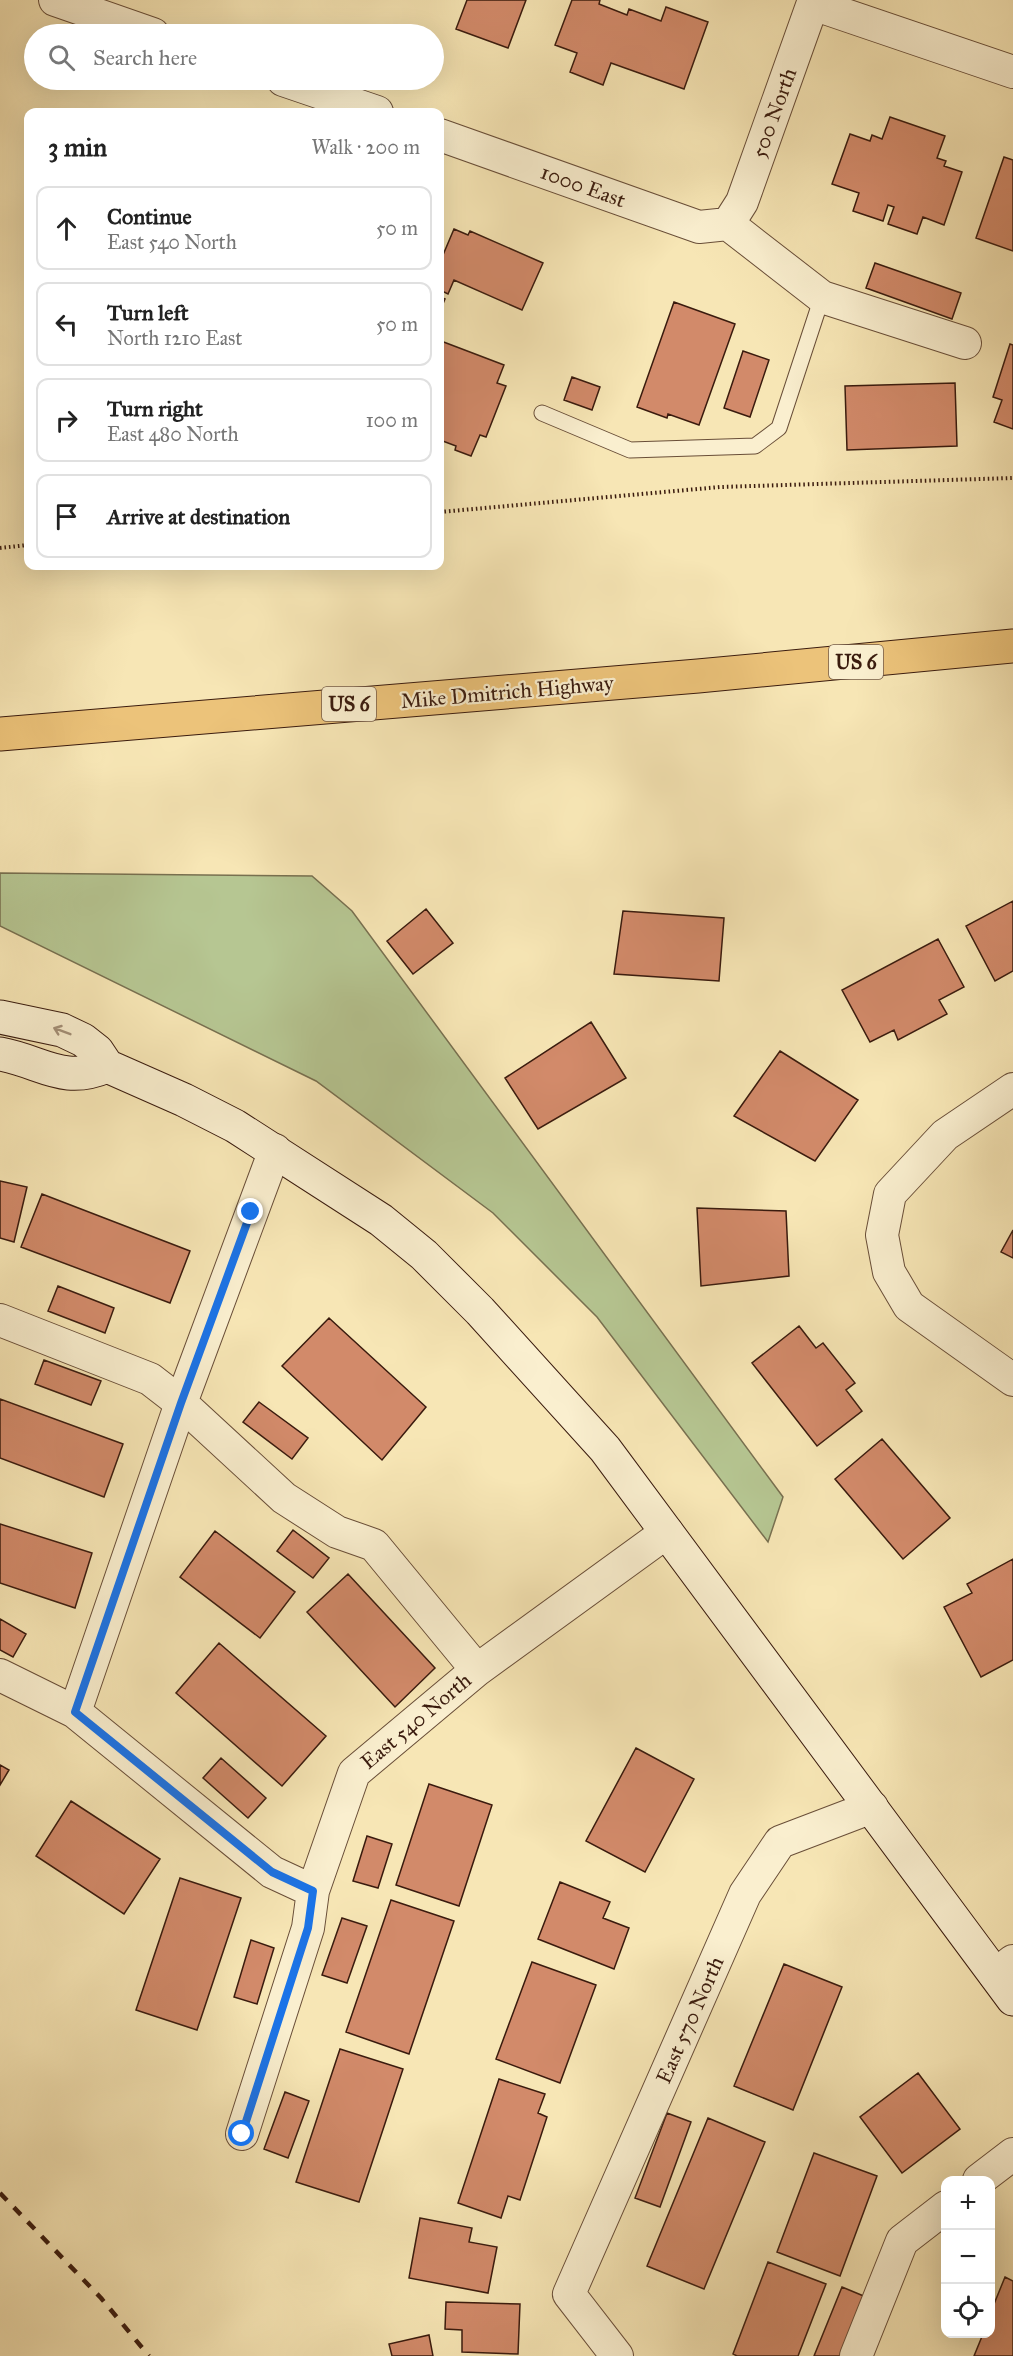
<!DOCTYPE html>
<html lang="en">
<head>
<meta charset="utf-8">
<style>
	body { margin:0; font-family:"IM FELL Great Primer",serif; background:#f2f2f2; color:#222 }
	.controls { position:absolute; right:18px; bottom:18px; display:grid; overflow:hidden; border-radius:12px; box-shadow:0 6px 24px #0002 }
	.controls button { width:54px; height:54px; display:grid; place-items:center; padding:0; border:0; border-bottom:2px solid #e0e0e0; background:#fff; color:#222; font:30px sans-serif }
	.stop { position:absolute; width:18px; height:18px; margin:-14px; border:4px solid #1a73e8; border-radius:50%; background:#fff }
	.stop.end { background:#1a73e8; border-color:#fff; box-shadow:0 2px 6px #0008 }
	.list { margin:0; padding:0; list-style:none }
	h2 { display:flex; justify-content:space-between; align-items:center; height:78px; margin:0; padding:0 24px; font-size:26px }
	h2 small { font-size:20px; font-weight:400; color:#767676 }
	.list li { display:grid; grid-template-columns:39px 1fr auto; gap:18px; align-items:center; box-sizing:border-box; height:84px; margin:0 12px 12px; padding:0 12px; border:2px solid #e0e0e0; border-radius:12px }
	.list b { display:block; font-size:22px; white-space:nowrap }
	.list p { margin:0; font-size:20px; white-space:nowrap; color:#767676 }
	.list em { font-size:20px; font-style:normal; color:#767676 }
	.icon { flex:none; width:33px; height:33px; fill:none; stroke:currentColor; stroke-width:2; stroke-linecap:round; stroke-linejoin:round }
	.map { position:relative; flex:none; width:1013px; height:2356px; overflow:hidden }
	.search { position:absolute; background:#fff; box-shadow:0 6px 24px #0002; left:24px; top:24px; width:420px; height:66px; display:flex; align-items:center; gap:15px; box-sizing:border-box; padding:0 21px; border-radius:33px; color:#767676; font-size:22px }
	.panel { position:absolute; background:#fff; box-shadow:0 6px 24px #0002; left:24px; top:108px; width:420px; height:462px; border-radius:12px }
	.map>svg:first-child { display:block }
</style>
</head>
<body>
<div class="map">
<svg width="1013" height="2356" viewBox="0 0 1013 2356">
	<rect width="100%" height="100%" fill="#f7e6b5"/>
	<filter id="stains"><feTurbulence type="fractalNoise" baseFrequency=".00333" numOctaves="4"/><feColorMatrix values="0 0 0 0 .2 0 0 0 0 .09 0 0 0 0 .02 0 0 0 .5 -.17"/></filter>
	<radialGradient id="worn" r=".72"><stop offset=".6" stop-color="#630" stop-opacity="0"/><stop offset="1" stop-color="#630" stop-opacity=".3"/></radialGradient>
	<path fill="#b6c692" stroke="#787050" stroke-width="1.5" d="M0 873 312 876 352 911 783 1497 768 1542 597 1317 493 1213 316 1081 0 926Z"/>
	<path fill="#d28a6a" stroke="#3a1b0e" stroke-width="1.5" d="M467 0H526L508 48 456 29Z
		M572 0H600L599 4 627 15 629 9 661 21 666 7 708 22 684 89 611 63 603 85 570 72 577 53 555 45Z
		M890 117 945 136 937 158 946 161 944 166 962 172 944 225 923 217 917 234 888 224 894 207 888 205 883 221 853 211 859 193 832 184 850 134 870 141 872 135 882 139Z
		M1004 157 1013 160V251L976 238Z
		M454 229 468 235 470 231 543 263 522 310 454 280 448 294 440 290V262Z
		M875 263 961 293 952 319 866 288Z
		M440 297 445 299 440 311Z
		M674 302 735 324 699 425 668 414 667 418 637 407Z
		M441 341 504 365 497 383 506 386 486 437 480 435 471 456 455 450 456 446 440 440Z
		M1010 344 1013 345V429L994 422 1002 400 993 397Z
		M743 351 769 360 750 417 724 408Z
		M572 377 600 387 592 410 564 400Z
		M955 383 957 446 847 450 845 386Z
		M1013 901V971L995 981 966 926Z
		M426 909 453 943 413 974 387 941Z
		M623 911 724 918 719 981 614 974Z
		M938 939 964 987 939 1000 947 1014 898 1040 894 1030 870 1042 842 990Z
		M591 1022 626 1078 538 1129 505 1078Z
		M780 1051 858 1100 815 1161 734 1116Z
		M0 1181 27 1187 14 1242 0 1238Z
		M42 1194 190 1251 170 1303 21 1247Z
		M697 1208 786 1211 789 1276 701 1286Z
		M1013 1230V1258L1001 1252Z
		M58 1286 114 1308 105 1333 48 1311Z
		M329 1318 426 1407 382 1460 282 1366Z
		M799 1326 816 1348 823 1343 855 1383 846 1390 862 1411 817 1446 752 1363Z
		M44 1360 101 1381 91 1405 35 1384Z
		M0 1399 123 1444 104 1497 0 1458Z
		M259 1402 308 1438 292 1459 243 1422Z
		M882 1439 950 1518 903 1559 835 1479Z
		M0 1524 92 1553 75 1608 0 1583Z
		M293 1530 329 1558 313 1578 277 1551Z
		M215 1531 295 1592 260 1638 180 1577Z
		M1013 1559V1660L981 1677 944 1607 972 1593 967 1584Z
		M348 1574 435 1668 395 1707 307 1612Z
		M0 1619 26 1634 13 1657 0 1650Z
		M219 1643 326 1736 282 1786 176 1693Z
		M636 1748 694 1779 645 1872 586 1841Z
		M221 1758 266 1798 248 1818 203 1778Z
		M0 1765 9 1770 0 1785Z
		M429 1784 492 1805 459 1906 396 1885Z
		M71 1801 160 1859 124 1914 36 1856Z
		M367 1836 392 1844 378 1888 353 1881Z
		M180 1878 241 1898 197 2030 136 2010Z
		M560 1882 610 1902 603 1918 629 1928 614 1969 538 1939Z
		M391 1900 454 1921 409 2054 346 2032Z
		M342 1918 367 1926 347 1983 322 1975Z
		M251 1940 274 1948 257 2004 234 1997Z
		M532 1962 596 1985 560 2083 496 2059Z
		M784 1964 842 1987 793 2110 734 2086Z
		M340 2049 403 2069 359 2202 296 2182Z
		M918 2073 960 2129 902 2173 860 2117Z
		M499 2079 545 2094 538 2113 547 2117 520 2200 508 2196 501 2218 458 2203Z
		M285 2092 309 2101 288 2158 264 2149Z
		M667 2113 691 2122 660 2207 635 2198Z
		M708 2118 765 2142 704 2289 647 2266Z
		M814 2153 877 2176 840 2276 777 2252Z
		M420 2218 472 2228 469 2242 497 2247 488 2293 409 2278Z
		M768 2262 826 2284 798 2356H737L733 2354Z
		M1005 2277 1013 2281V2356H974L983 2334H990V2314Z
		M842 2287 866 2297 842 2356H814Z
		M446 2302 520 2304 518 2354 462 2352V2330L445 2329Z
		M429 2335 433 2356H392L389 2344Z"/>
	<g fill="none" stroke-linecap="round" stroke-linejoin="round">
		<defs>
			<path id="service" d="M542 413 630 450 755 446 779 428 822 297"/>
			<path id="minor" d="M55 0 153 34
				M813 4 1013 72
				M283 80 377 112
				M440 135 699 227 728 224
				M728 224 822 297 965 343
				M728 224 742 202 814 0
				M1013 1089 945 1135 890 1194 882 1235 889 1272 909 1306 1013 1380
				M0 1320 150 1379 181 1403 284 1498 337 1532 374 1545 477 1670
				M0 1675 75 1712 272 1872 313 1891
				M75 1712 181 1403 275 1150
				M995 1975 1013 1961
				M242 2134 308 1928 313 1891 354 1773 477 1670 667 1532
				M979 2180 1013 2154
				M617 2356 569 2294 745 1894 780 1842 872 1807
				M856 2356 902 2241 946 2207"/>
			<path id="secondary" d="M0 1017 62 1030 83 1040 97 1051 107 1066 184 1100 235 1126 381 1220 424 1255 480 1311 605 1449 1013 1999
				M0 1054C43 1062 63 1085 107 1066"/>
			<path id="trunk" d="M0 734 698 676 1013 646"/>
		</defs>
		<use href="#service" stroke="#694e38" stroke-width="17"/>
		<use href="#minor" stroke="#694e38" stroke-width="34"/>
		<use href="#secondary" stroke="#3a1b0e" stroke-width="35"/>
		<use href="#trunk" stroke="#3a1b0e" stroke-width="35"/>
		<path stroke="#3a1b0e" stroke-width="4" stroke-dasharray="1.5 3" stroke-linecap="butt" d="M440 512 720 487 1013 478
			M0 548 28 545"/>
		<use href="#service" stroke="#faefcf" stroke-width="15"/>
		<use href="#minor" stroke="#faefcf" stroke-width="32"/>
		<use href="#secondary" stroke="#faefcf" stroke-width="33"/>
		<use href="#trunk" stroke="#ecc37a" stroke-width="33"/>
		<path stroke="#3a1b0e" stroke-width="4.5" stroke-dasharray="10 10" stroke-linecap="butt" d="M0 2193 101 2298 149 2356"/>
	</g>
	<defs><path id="oneway-shaft" d="M-6 0H5M1.5-3L5.5 0L1.5 3" fill="none" stroke-width="1.6" stroke-linecap="round" stroke-linejoin="round" transform="scale(1.5)"/></defs>
	<use stroke="#a49078" href="#oneway-shaft" transform="translate(62 1031) rotate(-159)"/>
	<g fill="none" stroke-linecap="round" stroke-linejoin="round">
		<path stroke="#1a73e8" stroke-width="8" d="M242 2134 308 1928 313 1891 272 1872 75 1712 181 1403 251 1212"/>
	</g>
	<g text-anchor="middle" stroke-width="4.5" stroke-linejoin="round" paint-order="stroke">
		<g fill="#faefcf" stroke="#745b48" stroke-width="1.5">
			<rect x="829" y="645" width="54" height="34" rx="4.5"/>
			<rect x="322" y="687" width="54" height="34" rx="4.5"/>
		</g>
		<g font-size="20" font-weight="bold" fill="#3a1b0e">
			<text x="856" y="669">US 6</text>
			<text x="349" y="711">US 6</text>
		</g>
		<g font-size="21" fill="#3a1b0e" stroke="#faefcf">
			<text transform="translate(774 113) rotate(-70)" y="7">500 North</text>
			<text transform="translate(583 186) rotate(20)" y="7">1000 East</text>
			<text transform="translate(507 692) rotate(-5)" y="7">Mike Dmitrich Highway</text>
			<text transform="translate(416 1721) rotate(-40)" y="7">East 540 North</text>
			<text transform="translate(690 2020) rotate(-66)" y="7">East 570 North</text>
		</g>
	</g>
	<rect width="100%" height="100%" filter="url(#stains)"/>
	<rect width="100%" height="100%" fill="url(#worn)"/>
</svg>
<div class="controls">
<button>+</button>
<button>−</button>
<button><svg class="icon" aria-label="locate" viewBox="0 0 24 24"><circle cx="12" cy="12" r="6"/><path d="M12 2v4M12 18v4M2 12h4M18 12h4"/></svg></button>
</div>
<div class="stop" style="left:242px;top:2134px"></div>
<div class="stop end" style="left:251px;top:1212px"></div>
<div class="search"><svg class="icon" aria-label="search" viewBox="0 0 24 24"><circle cx="10" cy="10" r="6"/><path d="M15 15l6 6"/></svg>Search here</div>
<section class="panel">
<h2>3 min<small>Walk · 200 m</small></h2>
<ul class="list">
<li><svg class="icon" aria-label="ahead" viewBox="0 0 24 24"><path d="M12 20V5M6 11l6-6 6 6"/></svg><div><b>Continue</b><p>East 540 North</p></div><em>50 m</em></li>
<li><svg class="icon" aria-label="left" viewBox="0 0 24 24"><path d="M17 20v-9H6M10 6l-5 5 5 5"/></svg><div><b>Turn left</b><p>North 1210 East</p></div><em>50 m</em></li>
<li><svg class="icon" aria-label="right" viewBox="0 0 24 24"><path d="M7 20v-9h11M14 6l5 5-5 5"/></svg><div><b>Turn right</b><p>East 480 North</p></div><em>100 m</em></li>
<li><svg class="icon" aria-label="arrive" viewBox="0 0 24 24"><path d="M6 21V4h12l-3 4 3 4H6"/></svg><div><b>Arrive at destination</b></div></li>
</ul>
</section>
</div>
</body>
</html>
